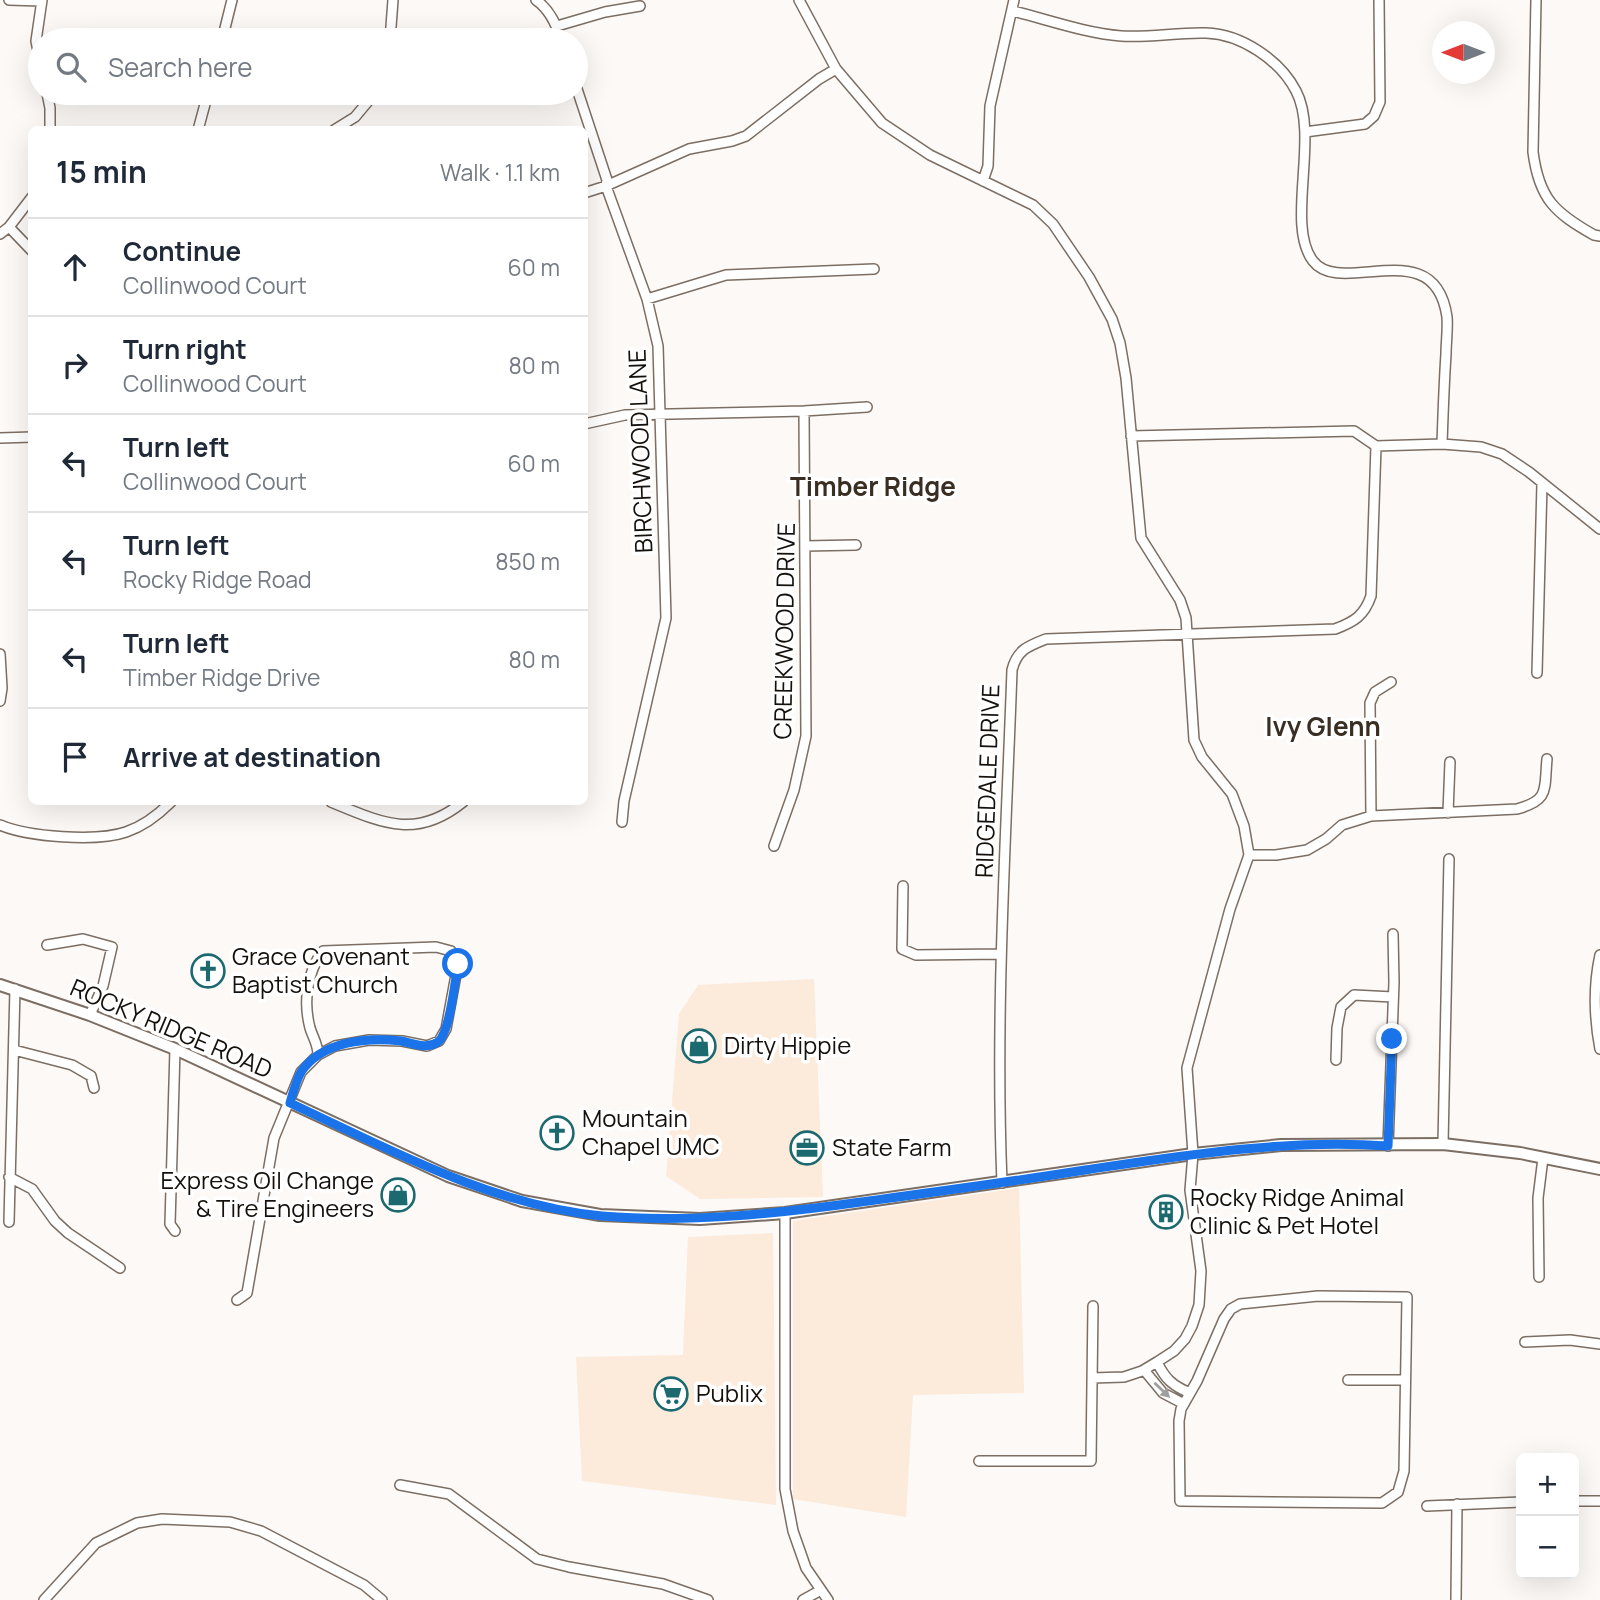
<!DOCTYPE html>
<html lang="en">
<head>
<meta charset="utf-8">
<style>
	body { margin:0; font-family:Manrope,sans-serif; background:#f2f2f3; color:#1f2937 }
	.controls { position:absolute; right:21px; bottom:21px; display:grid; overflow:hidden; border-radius:10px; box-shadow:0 7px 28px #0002 }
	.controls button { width:63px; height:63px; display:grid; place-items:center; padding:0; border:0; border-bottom:2px solid #e0e1e3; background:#fff; color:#1f2937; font:35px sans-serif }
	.compass { position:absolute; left:1432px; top:21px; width:63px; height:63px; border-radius:50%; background:#fff; box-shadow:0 7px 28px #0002; rotate:270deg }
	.stop { position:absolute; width:21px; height:21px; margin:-16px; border:5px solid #1a73e8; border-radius:50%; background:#fff }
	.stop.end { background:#1a73e8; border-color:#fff; box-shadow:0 2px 7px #0008 }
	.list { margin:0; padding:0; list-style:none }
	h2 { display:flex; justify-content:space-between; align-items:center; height:91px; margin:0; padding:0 28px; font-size:30px }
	h2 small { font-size:23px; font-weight:400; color:#747a83 }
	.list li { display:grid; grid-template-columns:46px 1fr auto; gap:21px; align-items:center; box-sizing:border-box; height:98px; padding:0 28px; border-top:2px solid #e0e1e3 }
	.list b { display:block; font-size:26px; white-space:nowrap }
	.list p { margin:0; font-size:23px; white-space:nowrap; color:#747a83 }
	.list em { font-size:23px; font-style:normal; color:#747a83 }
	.icon { flex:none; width:38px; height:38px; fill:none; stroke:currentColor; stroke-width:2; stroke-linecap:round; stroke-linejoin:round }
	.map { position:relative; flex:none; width:1600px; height:1600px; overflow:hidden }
	.search { position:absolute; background:#fff; box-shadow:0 7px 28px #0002; left:28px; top:28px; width:560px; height:77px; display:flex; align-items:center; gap:18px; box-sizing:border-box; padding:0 24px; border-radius:38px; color:#747a83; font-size:26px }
	.panel { position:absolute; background:#fff; box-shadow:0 7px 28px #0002; left:28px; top:126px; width:560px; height:679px; border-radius:10px }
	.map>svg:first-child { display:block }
</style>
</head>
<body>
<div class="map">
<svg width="1600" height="1600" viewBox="0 0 1600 1600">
	<rect width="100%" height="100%" fill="#fdf9f7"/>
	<path fill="#fceadb" d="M814 979 823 1197 700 1199 666 1176 679 1014 698 985Z
		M1019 1188 1024 1393 913 1395 906 1517 793 1499V1221Z
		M773 1233 776 1505 582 1481 576 1357 683 1355 688 1237Z"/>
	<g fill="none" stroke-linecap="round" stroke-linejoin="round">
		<defs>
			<path id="minor" d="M9 0 41 1
				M536 0C549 9 557 26 561 40
				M799 0 836 69 882 123 930 155 1033 205 1053 224 1089 277 1112 319 1120 343 1126 378 1141 538 1180 600 1186 618 1194 740 1202 757 1232 794 1244 826 1249 855 1230 909 1187 1068 1193 1154 1190 1190 1201 1271 1199 1305 1192 1326 1185 1339 1174 1351 1157 1362 1142 1371 1124 1377 1092 1378
				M1536 0 1533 152C1539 199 1555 213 1594 235L1600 236
				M1013 11C1049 20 1085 33 1121 36 1149 38 1178 32 1206 33 1241 34 1280 60 1296 91 1320 136 1285 225 1313 261 1341 298 1435 231 1447 317 1448 329 1446 343 1446 354 1444 384 1443 414 1442 444
				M557 26 605 12 640 6
				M222 40 232 0
				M390 40 393 0
				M40 61 36 41 42 0
				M576 86 607 180 606 186 647 299 658 346 666 618 624 801 622 822
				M47 93 50 108V130
				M198 130 208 93
				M334 130 355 117 375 93
				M1305 132 1365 124 1374 116 1380 102 1379 0
				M983 181 988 166 990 106 1014 0
				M584 193 606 186 689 149 732 141 746 136 819 79 836 69
				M9 227 32 251
				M0 234 9 227 32 197
				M647 299 726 275 874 269
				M584 424 625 415 804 411 867 407
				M1131 436 1354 431 1376 446 1442 444 1481 447 1502 454 1529 472 1600 529
				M0 438 32 437
				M805 546 856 545
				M0 654 2 688 0 701
				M1537 673 1542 484
				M331 802C382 823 416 840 463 802
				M1448 813 1450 762
				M1371 816 1370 703 1375 692 1391 682
				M0 825C28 837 97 842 126 832 144 826 158 815 171 802
				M774 846 794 790 806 736 804 411
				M1249 855H1276L1307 850 1326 839 1342 825 1371 816 1517 809C1550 800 1544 790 1547 759
				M903 886 902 949 916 955 1001 954
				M47 945 83 939 112 947 103 986 90 1015
				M1600 955C1593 987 1594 1017 1600 1049
				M14 1050 72 1065 91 1076 94 1088
				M1336 1060 1337 1028 1341 1007 1354 995 1393 997
				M1443 1144 1449 859
				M1388 1146 1394 982 1393 934
				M9 1177 32 1189 55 1221 68 1233 120 1268
				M1002 1183C995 1012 1006 841 1012 670 1017 650 1028 646 1046 639L1335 629C1354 622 1364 616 1371 596L1376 446
				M785 1213V1489L793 1531 806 1568 828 1600
				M9 1222 15 989
				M175 1231 170 1224 175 1049
				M1539 1277 1538 1198 1543 1158
				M1318 1296 1407 1297 1404 1471 1398 1492 1382 1503 1180 1501 1179 1421 1181 1409 1197 1381 1224 1319 1231 1309 1240 1304Z
				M237 1300 247 1293 274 1138 301 1072 318 1055C318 1044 313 1038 310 1028 303 1001 307 972 323 951L436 947 451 951 458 964 446 1029 439 1041 427 1046 402 1041 369 1040 335 1046 318 1055
				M1525 1342 1570 1340 1600 1344
				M1157 1362C1165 1379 1173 1386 1190 1393
				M1144 1370 1163 1393 1184 1404
				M1348 1380H1405
				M979 1461H1091L1093 1306
				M400 1485 449 1494 537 1559 569 1567 663 1584 708 1600
				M1574 1501H1600
				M1427 1506 1521 1502
				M44 1600 96 1543 137 1523 162 1519 230 1522 261 1531 364 1585 382 1600
				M803 1600 821 1590
				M1456 1600 1457 1504"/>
			<path id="major" d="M0 985 90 1015 175 1049 448 1176 522 1201 600 1215 700 1219 785 1213 1193 1154 1281 1145 1443 1144 1520 1153 1600 1169"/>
		</defs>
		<use href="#minor" stroke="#7c6e62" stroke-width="12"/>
		<use href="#major" stroke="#7c6e62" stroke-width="14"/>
		<use href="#minor" stroke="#fff" stroke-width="9"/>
		<use href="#major" stroke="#fff" stroke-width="10"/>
	</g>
	<defs><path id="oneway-solid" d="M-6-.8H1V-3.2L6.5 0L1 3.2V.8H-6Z" transform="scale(1.75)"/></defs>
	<use fill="#a19f9d" href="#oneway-solid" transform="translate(1162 1390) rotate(44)"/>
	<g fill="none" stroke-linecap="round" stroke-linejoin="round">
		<path stroke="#1a73e8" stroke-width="9" d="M458 964C455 981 450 1033 438 1042 426 1050 413 1043 401 1041 367 1037 322 1041 301 1072 296 1081 293 1093 290 1103 389 1149 490 1205 602 1216 688 1223 775 1214 861 1202 935 1192 1010 1182 1085 1170 1185 1155 1286 1139 1388 1146L1392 1039"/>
	</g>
	<defs>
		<symbol id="church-ring" viewBox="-11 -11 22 22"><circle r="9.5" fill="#fff" stroke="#1c696f" stroke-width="1.5"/><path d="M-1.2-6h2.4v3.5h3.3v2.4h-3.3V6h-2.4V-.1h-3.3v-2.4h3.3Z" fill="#1c696f"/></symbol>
		<symbol id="shop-ring" viewBox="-11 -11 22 22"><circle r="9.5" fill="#fff" stroke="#1c696f" stroke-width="1.5"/><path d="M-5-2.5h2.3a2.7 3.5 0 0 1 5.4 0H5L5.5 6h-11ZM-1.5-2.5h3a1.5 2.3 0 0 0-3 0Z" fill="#1c696f"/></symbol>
		<symbol id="office-ring" viewBox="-11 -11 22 22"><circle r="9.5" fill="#fff" stroke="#1c696f" stroke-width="1.5"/><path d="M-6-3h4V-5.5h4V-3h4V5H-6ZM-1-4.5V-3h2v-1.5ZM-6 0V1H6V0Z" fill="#1c696f"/></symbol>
		<symbol id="building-ring" viewBox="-11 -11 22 22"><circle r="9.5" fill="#fff" stroke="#1c696f" stroke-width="1.5"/><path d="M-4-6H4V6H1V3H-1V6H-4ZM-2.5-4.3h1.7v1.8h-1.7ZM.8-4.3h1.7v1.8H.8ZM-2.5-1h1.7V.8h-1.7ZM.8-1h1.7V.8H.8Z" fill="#1c696f"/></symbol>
		<symbol id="supermarket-ring" viewBox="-11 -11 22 22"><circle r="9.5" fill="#fff" stroke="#1c696f" stroke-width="1.5"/><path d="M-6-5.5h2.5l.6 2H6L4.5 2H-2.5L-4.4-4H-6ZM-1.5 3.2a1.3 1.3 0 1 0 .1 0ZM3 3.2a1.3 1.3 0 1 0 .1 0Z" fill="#1c696f"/></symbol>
	</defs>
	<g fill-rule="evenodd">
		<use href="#church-ring" x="189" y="952" width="38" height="38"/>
		<use href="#shop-ring" x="680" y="1027" width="38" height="38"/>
		<use href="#church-ring" x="538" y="1114" width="38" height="38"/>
		<use href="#office-ring" x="788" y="1129" width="38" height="38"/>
		<use href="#shop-ring" x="379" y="1176" width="38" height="38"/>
		<use href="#building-ring" x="1147" y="1193" width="38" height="38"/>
		<use href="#supermarket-ring" x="652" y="1375" width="38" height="38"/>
	</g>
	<g text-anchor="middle" stroke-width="7" stroke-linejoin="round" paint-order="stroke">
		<g font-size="24" fill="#15100b" stroke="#fff">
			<text transform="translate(641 451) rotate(-92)" y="8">BIRCHWOOD LANE</text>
			<text transform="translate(785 631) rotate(-89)" y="8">CREEKWOOD DRIVE</text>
			<text transform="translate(988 781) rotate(-88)" y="8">RIDGEDALE DRIVE</text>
			<text transform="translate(171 1029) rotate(23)" y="8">ROCKY RIDGE ROAD</text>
		</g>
		<g font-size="24" fill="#15100b" stroke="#fff" text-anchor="start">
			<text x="232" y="965">Grace Covenant<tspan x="232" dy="28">Baptist Church</tspan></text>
			<text x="724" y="1054">Dirty Hippie</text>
			<text x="582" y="1127">Mountain<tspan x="582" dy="28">Chapel UMC</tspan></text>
			<text x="832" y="1156">State Farm</text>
			<text x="374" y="1189" text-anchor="end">Express Oil Change<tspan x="374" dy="28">&amp; Tire Engineers</tspan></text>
			<text x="1190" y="1206">Rocky Ridge Animal<tspan x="1190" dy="28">Clinic &amp; Pet Hotel</tspan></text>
			<text x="696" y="1402">Publix</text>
		</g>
		<g font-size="26" font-weight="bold" fill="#3a2e23" stroke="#fff">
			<text x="873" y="496">Timber Ridge</text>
			<text x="1323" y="736">Ivy Glenn</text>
		</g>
	</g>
</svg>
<div class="controls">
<button>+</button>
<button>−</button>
</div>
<svg class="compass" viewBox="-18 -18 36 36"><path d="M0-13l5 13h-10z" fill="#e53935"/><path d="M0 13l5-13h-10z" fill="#747a83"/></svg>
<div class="stop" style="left:458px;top:964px"></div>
<div class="stop end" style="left:1392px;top:1039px"></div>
<div class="search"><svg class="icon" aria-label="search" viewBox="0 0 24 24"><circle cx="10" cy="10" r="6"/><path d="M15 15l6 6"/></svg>Search here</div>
<section class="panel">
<h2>15 min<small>Walk · 1.1 km</small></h2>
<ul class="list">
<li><svg class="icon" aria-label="ahead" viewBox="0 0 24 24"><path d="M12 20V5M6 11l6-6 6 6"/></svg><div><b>Continue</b><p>Collinwood Court</p></div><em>60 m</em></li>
<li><svg class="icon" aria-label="right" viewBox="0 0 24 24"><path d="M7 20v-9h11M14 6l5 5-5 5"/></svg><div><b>Turn right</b><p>Collinwood Court</p></div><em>80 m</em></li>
<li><svg class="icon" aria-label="left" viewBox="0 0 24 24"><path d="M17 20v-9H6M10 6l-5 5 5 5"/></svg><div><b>Turn left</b><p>Collinwood Court</p></div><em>60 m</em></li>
<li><svg class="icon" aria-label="left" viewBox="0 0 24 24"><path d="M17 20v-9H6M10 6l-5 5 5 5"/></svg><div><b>Turn left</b><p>Rocky Ridge Road</p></div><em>850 m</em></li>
<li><svg class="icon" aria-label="left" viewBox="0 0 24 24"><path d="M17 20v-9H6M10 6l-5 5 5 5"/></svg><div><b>Turn left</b><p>Timber Ridge Drive</p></div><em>80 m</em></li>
<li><svg class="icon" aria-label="arrive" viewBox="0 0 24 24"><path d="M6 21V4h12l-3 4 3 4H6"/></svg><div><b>Arrive at destination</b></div></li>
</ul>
</section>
</div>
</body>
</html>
